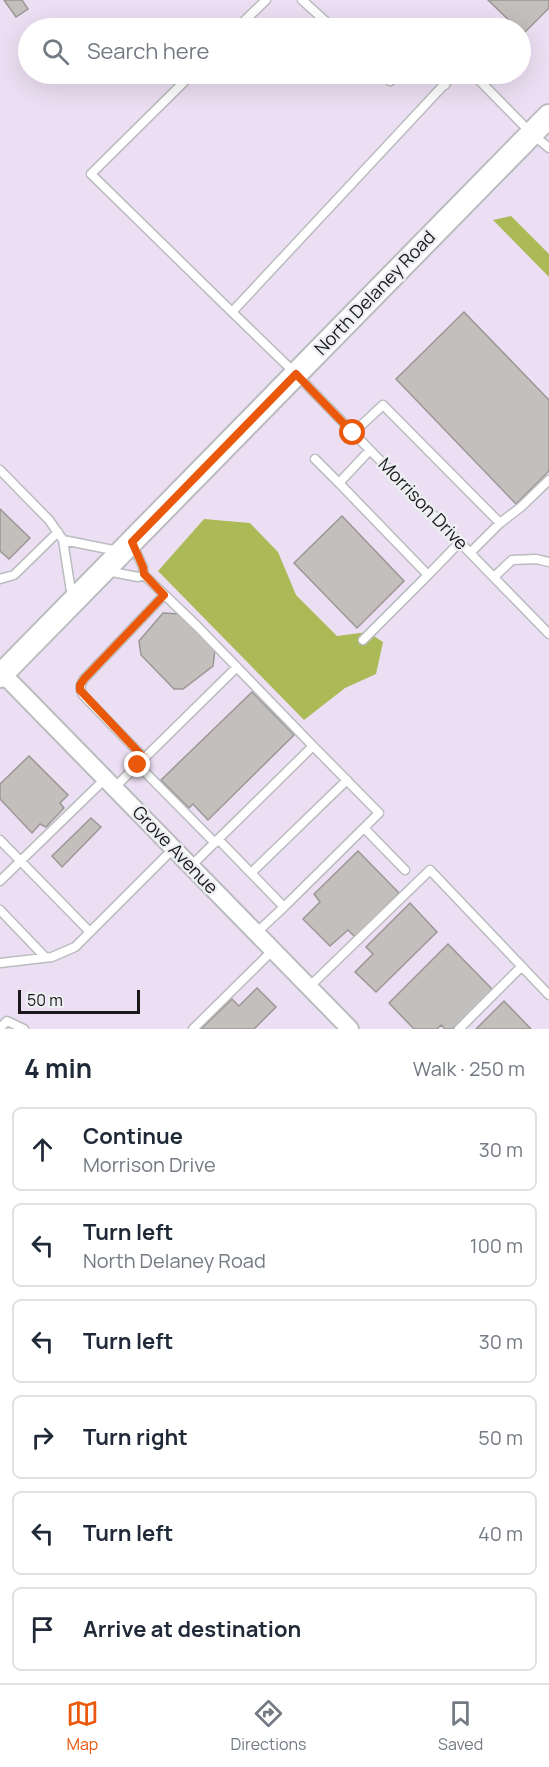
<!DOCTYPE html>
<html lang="en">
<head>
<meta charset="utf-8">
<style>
	body { margin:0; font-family:Manrope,sans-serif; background:#f6f6f7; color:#1f2937 }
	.scale { position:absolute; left:18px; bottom:15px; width:122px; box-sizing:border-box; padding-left:6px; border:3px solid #19191a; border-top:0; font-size:16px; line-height:21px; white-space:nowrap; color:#19191a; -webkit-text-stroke:4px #edeff2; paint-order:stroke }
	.stop { position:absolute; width:18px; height:18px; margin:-14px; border:4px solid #ea580c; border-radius:50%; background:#fff }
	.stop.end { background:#ea580c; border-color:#fff; box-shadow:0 2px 6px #0008 }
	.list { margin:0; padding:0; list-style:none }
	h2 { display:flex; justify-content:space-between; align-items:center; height:78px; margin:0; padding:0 24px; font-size:26px }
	h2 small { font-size:20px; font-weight:400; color:#747a83 }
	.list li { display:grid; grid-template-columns:39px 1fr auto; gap:18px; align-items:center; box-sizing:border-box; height:84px; margin:0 12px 12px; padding:0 12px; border:2px solid #e0e1e3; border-radius:9px }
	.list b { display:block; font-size:22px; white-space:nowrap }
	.list p { margin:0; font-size:20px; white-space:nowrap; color:#747a83 }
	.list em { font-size:20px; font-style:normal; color:#747a83 }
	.icon { flex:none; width:33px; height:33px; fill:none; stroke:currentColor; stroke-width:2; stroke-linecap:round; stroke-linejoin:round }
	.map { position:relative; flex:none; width:549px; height:1029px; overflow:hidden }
	.search { position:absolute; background:#fff; box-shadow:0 6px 24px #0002; left:18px; right:18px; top:18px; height:66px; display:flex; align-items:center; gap:15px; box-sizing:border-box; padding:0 21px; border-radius:33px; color:#747a83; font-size:22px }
	.sheet { height:654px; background:#fff }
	nav { display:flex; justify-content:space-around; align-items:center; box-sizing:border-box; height:84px; border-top:2px solid #e0e1e3; background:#fff; font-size:16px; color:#747a83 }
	nav a { display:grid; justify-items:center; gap:3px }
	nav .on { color:#ea580c }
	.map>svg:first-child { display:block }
</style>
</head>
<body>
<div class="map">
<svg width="549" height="1029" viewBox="0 0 549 1029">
	<rect width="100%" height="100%" fill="#edeff2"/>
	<path fill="#ecdff3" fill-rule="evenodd" d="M0 0H549V1029H0ZM28 28H520V74H28Z"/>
	<path fill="#abba56" d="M511 216 549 254V277L493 220Z
		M204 519 250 523 278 552 296 595 337 636 368 632 383 642 376 674 345 688 304 720 158 571Z"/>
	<path fill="#c3bfbd" stroke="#9a9795" stroke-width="1.5" d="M4 0H22L28 9 16 17Z
		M488 0H549V8L523 34 520 31V28H517Z
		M464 312 549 400V471L516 504 396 379Z
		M0 509 30 538 9 559 0 551Z
		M342 516 404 581 357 628 294 563Z
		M163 613 181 614 215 649 213 666 183 689H174L141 655 139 641Z
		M252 692 294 735 208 820 193 804 189 808 161 780Z
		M29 756 68 795 60 803 64 808 46 827 40 824 32 833 0 799V784Z
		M91 818 101 827 62 867 52 856Z
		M358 851 399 893 355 937 348 930 330 946 303 919 320 902 314 894Z
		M410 903 437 932 376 992 355 972 373 954 366 947Z
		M448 944 493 990 453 1029H445L441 1025 437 1029H414L389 1003Z
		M257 988 276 1007 254 1029H201L232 999 239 1006Z
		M504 1001 531 1029H476Z"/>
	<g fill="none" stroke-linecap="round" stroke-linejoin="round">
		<defs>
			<path id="lane" d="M302 0 333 28
				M237 28 266 0
				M192 74 91 174 232 312
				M381 74 390 81 398 74
				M433 74 445 85
				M454 74 232 312 296 374 549 634
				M473 74 532 134 549 148
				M353 433 383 405 500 523 470 553
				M370 450 339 483 428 575 460 542
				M315 459 339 483
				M0 470 49 520 63 540 72 598
				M500 523 521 507 549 480
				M63 540 118 551
				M132 543 143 567 144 575 197 626 313 746
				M107 571 138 577 144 575
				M494 577 512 560 536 559 549 562
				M0 579 14 575 58 532
				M363 640 428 575
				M144 758 83 695C79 689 80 685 84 679L164 595
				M138 765 215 843
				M114 788 237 667
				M364 828 405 870
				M0 840 90 932
				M191 866 313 746 379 813 284 907 218 839
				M251 873 347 780
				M0 881 105 779
				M0 910 45 957
				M256 933 284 907
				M0 963 52 957 75 947 174 848
				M309 987 430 870 549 995
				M0 1028 7 1021 24 1029
				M193 1029 273 950
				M459 1029 521 967"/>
			<path id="street" d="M0 671 350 1029"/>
			<path id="secondary" d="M0 676 549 116"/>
		</defs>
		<use href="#lane" stroke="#babcbf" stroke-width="11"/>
		<use href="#street" stroke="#babcbf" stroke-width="20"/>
		<use href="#secondary" stroke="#babcbf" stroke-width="26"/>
		<use href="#lane" stroke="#fff" stroke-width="8"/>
		<use href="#street" stroke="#fff" stroke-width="16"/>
		<use href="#secondary" stroke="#fff" stroke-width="22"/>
	</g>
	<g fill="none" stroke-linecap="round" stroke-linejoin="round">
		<path stroke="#ea580c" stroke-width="8" d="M138 765 144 758 80 690V685L84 679 164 595 144 574 143 567 132 542 296 374 353 433"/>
	</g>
	<g text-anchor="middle" stroke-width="5" stroke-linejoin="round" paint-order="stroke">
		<g font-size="18" fill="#19191a" stroke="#edeff2">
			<text transform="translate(375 293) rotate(-46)" y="6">North Delaney Road</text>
			<text transform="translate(423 504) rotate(46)" y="6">Morrison Drive</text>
			<text transform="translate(175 850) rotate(46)" y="6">Grove Avenue</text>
		</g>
	</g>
</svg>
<div class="scale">50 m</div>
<div class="stop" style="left:353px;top:433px"></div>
<div class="stop end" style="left:138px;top:765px"></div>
<div class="search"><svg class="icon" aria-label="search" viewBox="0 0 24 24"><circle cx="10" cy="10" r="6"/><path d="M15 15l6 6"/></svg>Search here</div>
</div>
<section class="sheet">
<h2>4 min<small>Walk · 250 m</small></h2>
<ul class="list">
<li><svg class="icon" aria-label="ahead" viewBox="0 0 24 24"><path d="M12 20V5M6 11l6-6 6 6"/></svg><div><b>Continue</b><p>Morrison Drive</p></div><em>30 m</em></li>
<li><svg class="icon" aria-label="left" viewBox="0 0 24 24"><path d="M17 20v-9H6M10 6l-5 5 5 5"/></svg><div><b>Turn left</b><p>North Delaney Road</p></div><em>100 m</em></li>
<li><svg class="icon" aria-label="left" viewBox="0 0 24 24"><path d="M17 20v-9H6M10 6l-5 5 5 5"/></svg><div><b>Turn left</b></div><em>30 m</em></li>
<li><svg class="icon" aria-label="right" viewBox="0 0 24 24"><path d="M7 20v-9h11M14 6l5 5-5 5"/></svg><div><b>Turn right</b></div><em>50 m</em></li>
<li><svg class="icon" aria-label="left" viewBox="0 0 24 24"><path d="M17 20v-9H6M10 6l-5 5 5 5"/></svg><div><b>Turn left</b></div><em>40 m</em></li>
<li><svg class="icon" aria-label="arrive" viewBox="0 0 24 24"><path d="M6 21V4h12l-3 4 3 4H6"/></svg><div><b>Arrive at destination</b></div></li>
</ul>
</section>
<nav>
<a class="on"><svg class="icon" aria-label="map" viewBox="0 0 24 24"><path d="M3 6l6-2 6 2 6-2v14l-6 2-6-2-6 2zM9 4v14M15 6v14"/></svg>Map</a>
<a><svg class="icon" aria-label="directions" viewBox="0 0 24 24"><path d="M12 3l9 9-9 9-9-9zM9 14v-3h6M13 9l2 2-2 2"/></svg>Directions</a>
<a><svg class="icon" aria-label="saved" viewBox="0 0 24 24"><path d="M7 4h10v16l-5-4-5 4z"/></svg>Saved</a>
</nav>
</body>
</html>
